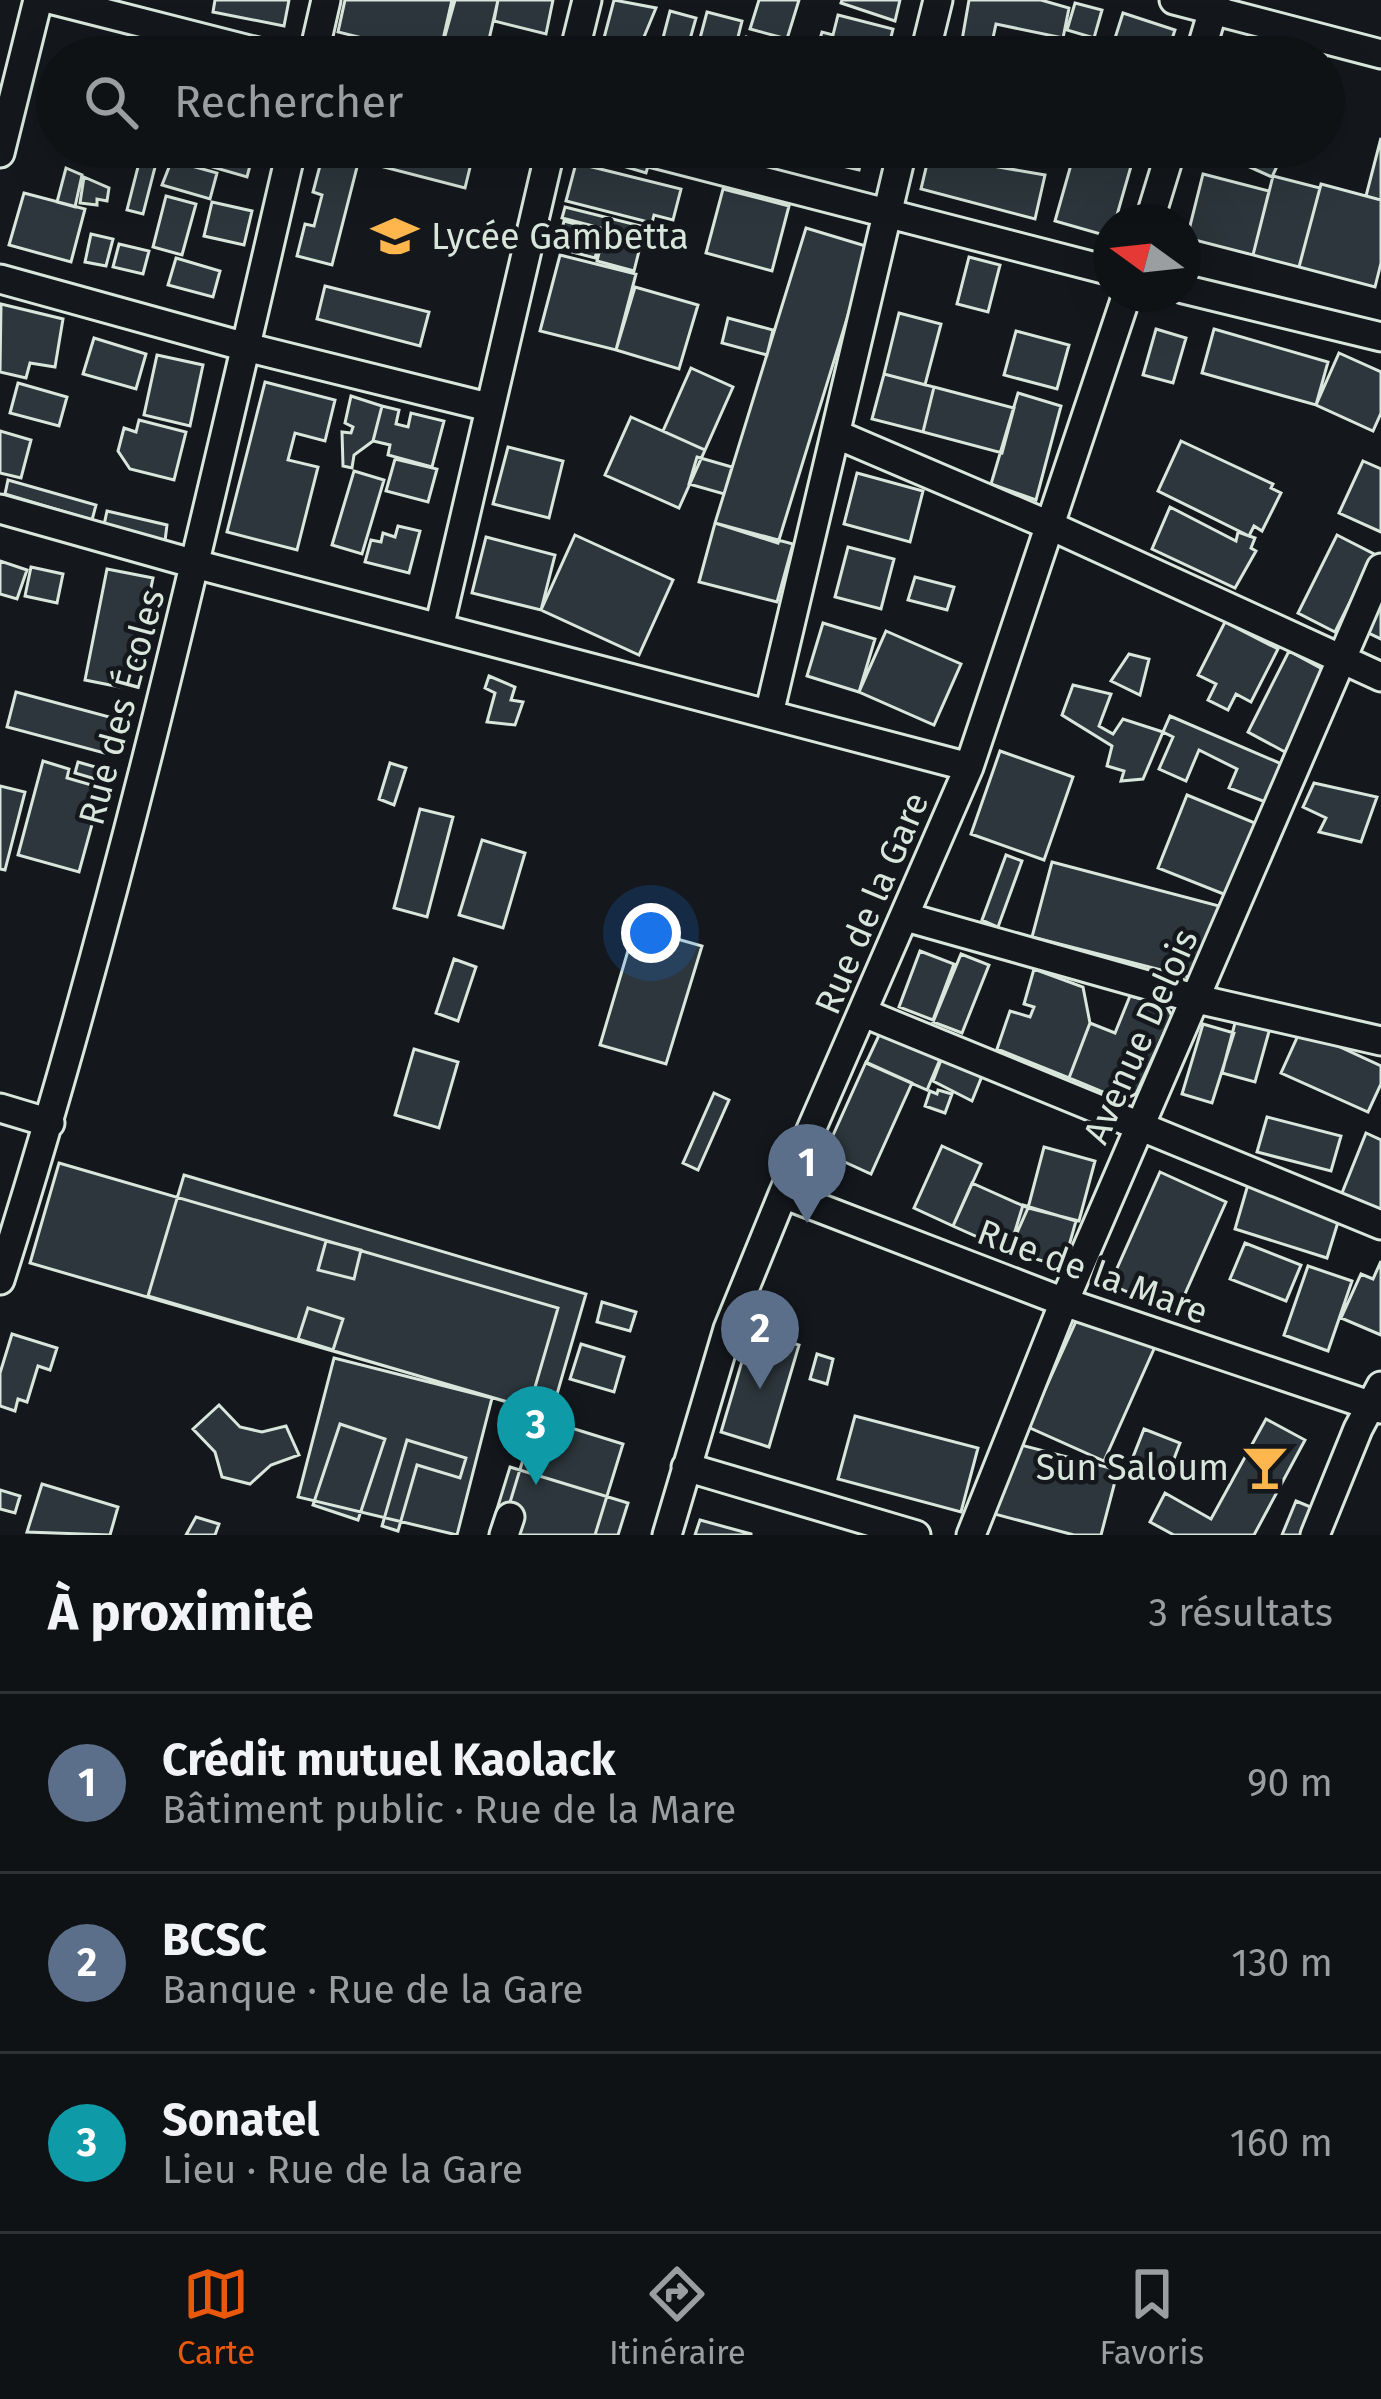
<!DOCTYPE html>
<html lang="fr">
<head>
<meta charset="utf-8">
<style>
	body { margin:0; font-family:"Fira Sans",sans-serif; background:#1d2022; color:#f1f3f6 }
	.compass { position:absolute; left:1093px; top:204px; width:108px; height:108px; border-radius:50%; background:#0f1215; box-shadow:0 12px 48px #0002; rotate:285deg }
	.you { position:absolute; left:651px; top:933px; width:42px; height:42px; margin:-30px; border:9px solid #fff; border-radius:50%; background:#1a73e8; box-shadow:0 0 0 18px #1a73e833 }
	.badge { display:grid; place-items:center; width:78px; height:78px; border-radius:50%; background:#ea580c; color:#fff; font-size:39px; font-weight:700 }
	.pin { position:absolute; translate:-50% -99px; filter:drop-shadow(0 3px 6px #0008) }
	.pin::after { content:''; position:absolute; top:63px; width:42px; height:36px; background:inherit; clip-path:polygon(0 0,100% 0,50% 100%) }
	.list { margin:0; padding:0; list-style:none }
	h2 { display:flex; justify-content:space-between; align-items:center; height:156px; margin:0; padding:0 48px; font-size:51px }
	h2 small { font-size:39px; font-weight:400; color:#9b9ea0 }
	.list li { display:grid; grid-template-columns:78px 1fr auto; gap:36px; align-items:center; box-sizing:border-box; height:180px; padding:0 48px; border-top:3px solid #2f3234 }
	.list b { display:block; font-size:45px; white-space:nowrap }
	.list p { margin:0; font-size:39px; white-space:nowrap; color:#9b9ea0 }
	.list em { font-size:39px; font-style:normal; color:#9b9ea0 }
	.icon { flex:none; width:66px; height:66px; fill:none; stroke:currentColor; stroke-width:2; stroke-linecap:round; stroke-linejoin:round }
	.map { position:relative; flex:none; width:1381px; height:1535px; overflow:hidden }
	.search { position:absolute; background:#0f1215; box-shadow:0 12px 48px #0002; left:36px; right:36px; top:36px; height:132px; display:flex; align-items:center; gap:30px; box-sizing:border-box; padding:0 42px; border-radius:66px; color:#9b9ea0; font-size:45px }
	.sheet { height:696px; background:#0f1215 }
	nav { display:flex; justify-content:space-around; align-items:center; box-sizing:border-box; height:168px; border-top:3px solid #2f3234; background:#0f1215; font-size:33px; color:#9b9ea0 }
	nav a { display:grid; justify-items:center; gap:6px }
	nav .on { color:#ea580c }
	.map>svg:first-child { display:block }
</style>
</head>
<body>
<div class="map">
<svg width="1381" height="1535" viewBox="0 0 1381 1535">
	<rect width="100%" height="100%" fill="#14181c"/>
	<path fill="#2c363c" stroke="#d8e6dc" stroke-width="3" d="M289 0 284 26 213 12 215 0Z
		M345 0H452L439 57 338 32Z
		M455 0H498L485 57H439Z
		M498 0H553L546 34 494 21Z
		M614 0 656 8 639 49 655 54 654 57H599Z
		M759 0H799L787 39 750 29Z
		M842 0H900L895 21 841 3Z
		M969 0H1041L1069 8 1063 38 996 24 990 52 961 46Z
		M1075 3 1102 10 1094 38 1067 30Z
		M670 11 696 18 685 57H658Z
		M707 12 742 21 736 45 730 43 727 57H695Z
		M1123 13 1175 30 1166 57H1109Z
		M838 15 893 29 886 57H846L817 49 822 32 833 35Z
		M1274 17 1332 44 1324 63V57H1256Z
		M746 37 817 57H736Z
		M86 46 113 53 112 57H83Z
		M1381 138V200L1366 196Z
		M110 147H164L160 163Z
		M177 147H200L195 167 217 173 210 199 162 185Z
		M215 147H255L247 177 209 166Z
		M339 147H475L465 188 337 155Z
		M797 147H864L859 170 795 155Z
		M931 147H973L981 164 1045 175 1035 219 921 189Z
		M1076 147 1136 149 1115 222H1111V237L1055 221Z
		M1216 147H1286L1272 177 1214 151Z
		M618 155 649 163 646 173 616 164Z
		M322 158 357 167 332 265 297 256 305 224 314 226 322 195 313 192Z
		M139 163 155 167 143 214 127 210Z
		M576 163 681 189 673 220 654 215 652 223 566 201Z
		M66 168 82 175 75 207 57 202Z
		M1203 174 1269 191 1253 255 1187 238Z
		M1273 176 1320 188 1299 267 1253 255Z
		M84 177 109 188 107 201 97 199V205L80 203Z
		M1321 184 1381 200V263L1375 287 1299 267Z
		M723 189 789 206 772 271 706 253Z
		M24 193 85 209 71 262 9 245Z
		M166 196 196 204 182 255 153 247Z
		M212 202 252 211 244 245 204 236Z
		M565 207 645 227 634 271 597 261 605 229 562 218Z
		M564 221 602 231 595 258 557 248Z
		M806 228 869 247 778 543 715 523Z
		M91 234 113 239 106 266 85 262Z
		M119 244 149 251 143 274 113 267Z
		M560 255 636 274 616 350 540 331Z
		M969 257 1000 265 988 312 957 304Z
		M176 258 220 271 213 297 168 285Z
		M325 286 429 312 420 346 317 319Z
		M635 287 698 305 679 369 616 350Z
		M1 304 63 319 55 367 30 363 26 378 0 372Z
		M899 313 941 324 925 385 884 374Z
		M728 318 773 330 767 355 722 343Z
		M1156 329 1186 338 1173 383 1143 375Z
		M1214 329 1328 362 1316 405 1202 373Z
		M1016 331 1069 345 1057 389 1004 375Z
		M94 338 146 354 136 389 83 374Z
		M1339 353 1381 372V413L1373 431 1316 405Z
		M157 355 203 365 190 426 144 415Z
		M691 368 733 387 705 450 663 431Z
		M884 374 934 387 923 432 872 419Z
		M265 382 335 400 325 441 295 433 288 460 318 467 297 550 227 532Z
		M18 383 67 397 59 426 10 413Z
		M934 387 1014 408 1002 453 923 432Z
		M1018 393 1061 406 1036 500 991 484Z
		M351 396 382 406 373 441 354 455 352 468 343 466 342 432 351 433 353 427 345 423Z
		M382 406 399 410 396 424 408 427 411 413 444 421 432 467 388 455 390 445 373 441Z
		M631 417 705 450 679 508 605 475Z
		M139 420 186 432 174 480 130 469 118 451 124 428 136 432Z
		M0 431 31 440 21 478 0 473Z
		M1181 441 1273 484 1271 488 1281 493 1262 531 1254 526 1249 536 1158 491Z
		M508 447 563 461 549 518 493 504Z
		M697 457 732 467 724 494 689 484Z
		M395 459 437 469 428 502 386 491Z
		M1363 461 1381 469V532L1339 513Z
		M354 471 384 480 362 554 332 545Z
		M857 473 923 491 910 542 844 524Z
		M8 480 96 505 92 520 5 494Z
		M1170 507 1236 541 1238 532 1255 538 1251 548 1256 551 1235 588 1152 549Z
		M107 511 167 525 165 541 104 525Z
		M715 523 793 544 777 602 699 582Z
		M398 526 420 531 409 573 365 562 371 540 381 542 383 533 395 537Z
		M575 535 673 580 639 655 541 610Z
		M1337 535 1374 554 1335 632 1298 613Z
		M486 537 555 555 541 610 472 593Z
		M848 547 894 559 881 609 835 597Z
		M0 561 27 570 17 599 0 594Z
		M31 567 63 574 57 603 25 596Z
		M107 569 153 578 130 689 85 680Z
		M915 577 954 587 947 610 908 600Z
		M1381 583V639L1360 629Z
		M1225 622 1278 649 1251 702 1236 694 1228 710 1208 700 1216 684 1198 675Z
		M823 623 875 639 859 692 807 676Z
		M886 631 961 664 934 725 859 692Z
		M1289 651 1326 671 1285 752 1248 732Z
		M1129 654 1149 659 1140 695 1111 681Z
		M489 676 515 687 511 700 523 702 515 725 487 722 495 693 485 688Z
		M1073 685 1111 694 1099 726 1113 734 1123 719 1163 732 1143 779 1121 781 1124 771 1107 766 1112 746 1062 715Z
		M16 692 117 719 108 754 7 727Z
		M1170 716 1284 765 1268 803 1229 788 1237 769 1199 750 1186 781 1159 769 1173 737 1163 732Z
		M1000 751 1073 777 1044 860 971 834Z
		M43 761 69 769 67 778 102 788 79 872 18 855Z
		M78 762 106 770 102 781 75 773Z
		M390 763 406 768 394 805 379 799Z
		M1314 783 1377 797 1361 842 1319 832 1326 818 1303 807Z
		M0 786 25 792 5 870 0 869Z
		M1187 795 1255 823 1226 895 1158 868Z
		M420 809 453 817 427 917 394 908Z
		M482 840 525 853 503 928 459 915Z
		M1006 855 1022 861 998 927 982 920Z
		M1052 862 1223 907 1204 981 1032 937Z
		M635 927 702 946 666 1064 600 1045Z
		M920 951 954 964 933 1020 899 1007Z
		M961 954 989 965 962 1033 933 1022Z
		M454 959 476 967 458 1021 436 1013Z
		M1034 969 1083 987 1090 1023 1069 1078 997 1049 1010 1011 1030 1017 1034 1007 1024 1004Z
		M1130 996 1166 1005 1172 1016 1136 1094 1122 1100 1069 1078 1090 1023 1115 1033Z
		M1236 1019 1270 1028 1255 1082 1222 1073Z
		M1203 1024 1234 1033 1212 1103 1182 1094Z
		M1301 1029 1381 1066V1084L1368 1112 1281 1073Z
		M881 1031 941 1057 927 1090 866 1063Z
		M414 1049 458 1062 439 1128 395 1115Z
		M941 1060 982 1076 972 1101 933 1081Z
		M866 1062 912 1083 871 1174 825 1153Z
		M938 1090 952 1094 945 1113 925 1106 930 1091 937 1094Z
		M714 1093 729 1100 698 1170 683 1163Z
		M1267 1117 1341 1136 1331 1171 1257 1152Z
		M1366 1133 1381 1140V1210L1342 1193Z
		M942 1146 981 1164 953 1226 914 1208Z
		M1044 1147 1095 1161 1079 1221 1028 1208Z
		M59 1163 558 1308 529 1408 30 1263Z
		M1160 1172 1226 1202 1176 1314 1110 1284Z
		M184 1175 586 1294 551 1415 148 1296Z
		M1249 1181 1342 1209 1327 1258 1235 1229Z
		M972 1183 1028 1208 1009 1251 953 1226Z
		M1023 1205 1076 1221 1063 1267 1009 1251Z
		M326 1241 361 1250 354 1279 318 1270Z
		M1245 1243 1301 1265 1286 1301 1230 1279Z
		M1381 1261V1335L1341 1318 1361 1274 1373 1279Z
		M1308 1266 1352 1281 1328 1351 1284 1335Z
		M602 1302 636 1312 630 1331 597 1322Z
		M1083 1306 1158 1340 1104 1461 1028 1427Z
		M308 1308 343 1319 333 1350 298 1339Z
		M751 1331 799 1345 769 1447 721 1432Z
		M12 1334 57 1348 50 1370 38 1366 27 1402 18 1399 15 1411 0 1406V1373Z
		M581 1344 624 1357 614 1392 570 1379Z
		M817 1354 833 1359 827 1384 810 1379Z
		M334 1358 492 1398 457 1535 298 1497Z
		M219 1405 240 1427 262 1432 286 1426 299 1455 271 1465 250 1484 222 1477 215 1452 193 1429Z
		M855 1416 978 1448 961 1512 838 1479Z
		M536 1417 623 1444 595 1535H500Z
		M1266 1419 1305 1440 1254 1535H1174L1150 1522 1165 1493 1211 1519Z
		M340 1424 385 1439 358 1520 313 1505Z
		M1144 1429 1180 1443 1169 1472 1133 1457Z
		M407 1440 466 1458 460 1478 417 1465 398 1531 382 1526Z
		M1005 1441 1118 1470 1101 1535H1074L987 1512Z
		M510 1467 628 1503 618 1535H489Z
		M42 1484 118 1507 110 1535 27 1532Z
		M0 1490 20 1496 15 1513 0 1509Z
		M1296 1501 1318 1510 1307 1535H1282Z
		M196 1517 219 1524 215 1535H186Z
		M700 1520 751 1534V1535H695Z"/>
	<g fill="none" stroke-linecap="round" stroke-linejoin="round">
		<defs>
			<path id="minor" d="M53 0 277 57
				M1174 0 1381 54
				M313 57 326 0
				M573 57 587 0
				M924 57 938 0
				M1199 57 1216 0
				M630 147 1111 271
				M0 153 38 0
				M1149 222 1172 147
				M0 279 246 347 488 407
				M1183 289 1381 337
				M838 435 1051 526 1381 677
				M0 509 195 564 969 767
				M439 628 551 147
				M769 714 903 147
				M906 917 1197 999 1381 1041
				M864 1013 1381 1225
				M0 1108 50 1123
				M783 1194 1064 1302 1381 1409
				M0 1280C118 908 204 527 292 147
				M686 1467 916 1535
				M504 1535 510 1517
				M667 1535 728 1329 783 1194 969 767 1127 294
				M971 1535 1064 1302 1381 568
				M1315 1535 1358 1429 1381 1386"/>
		</defs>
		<use href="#minor" stroke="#d8e6dc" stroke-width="33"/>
		<use href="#minor" stroke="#14181c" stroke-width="27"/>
	</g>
	<defs>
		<symbol id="school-bare" viewBox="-9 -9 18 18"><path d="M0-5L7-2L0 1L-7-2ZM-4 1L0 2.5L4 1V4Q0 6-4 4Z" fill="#ffb74d" stroke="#14181c" stroke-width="2.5" paint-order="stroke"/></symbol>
		<symbol id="bar-bare" viewBox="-9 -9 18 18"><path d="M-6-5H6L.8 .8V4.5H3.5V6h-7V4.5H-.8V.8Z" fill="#ffb74d" stroke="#14181c" stroke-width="2.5" paint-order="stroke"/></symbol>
	</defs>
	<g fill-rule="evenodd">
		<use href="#school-bare" x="362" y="203" width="66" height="66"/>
		<use href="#bar-bare" x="1232" y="1434" width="66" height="66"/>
	</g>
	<g text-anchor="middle" stroke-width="9" stroke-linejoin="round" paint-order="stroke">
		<g font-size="36" fill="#d8e6dc" stroke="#14181c" text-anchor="start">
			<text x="431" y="249">Lycée Gambetta</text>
			<text x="1229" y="1480" text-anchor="end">Sun Saloum</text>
		</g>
		<g font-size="36" fill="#d8e6dc" stroke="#14181c">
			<text transform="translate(121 707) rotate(-75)" y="13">Rue des Écoles</text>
			<text transform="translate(871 903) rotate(-67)" y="13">Rue de la Gare</text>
			<text transform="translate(1140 1036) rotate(-66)" y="13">Avenue Delois</text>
			<text transform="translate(1093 1271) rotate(20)" y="13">Rue de la Mare</text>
		</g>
	</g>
</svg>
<svg class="compass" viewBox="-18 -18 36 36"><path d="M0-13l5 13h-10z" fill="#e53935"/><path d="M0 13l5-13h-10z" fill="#9b9ea0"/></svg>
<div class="you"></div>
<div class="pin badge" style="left:807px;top:1223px;background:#5c6f8a">1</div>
<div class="pin badge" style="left:760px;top:1389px;background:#5c6f8a">2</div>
<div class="pin badge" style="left:536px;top:1485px;background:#0f9aa8">3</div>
<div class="search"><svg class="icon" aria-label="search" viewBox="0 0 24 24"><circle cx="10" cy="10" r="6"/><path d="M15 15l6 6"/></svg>Rechercher</div>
</div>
<section class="sheet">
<h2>À proximité<small>3 résultats</small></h2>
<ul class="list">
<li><span class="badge" style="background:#5c6f8a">1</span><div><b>Crédit mutuel Kaolack</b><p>Bâtiment public · Rue de la Mare</p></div><em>90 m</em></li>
<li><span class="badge" style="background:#5c6f8a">2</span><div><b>BCSC</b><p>Banque · Rue de la Gare</p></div><em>130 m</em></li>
<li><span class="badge" style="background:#0f9aa8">3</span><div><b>Sonatel</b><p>Lieu · Rue de la Gare</p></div><em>160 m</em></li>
</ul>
</section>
<nav>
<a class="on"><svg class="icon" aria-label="map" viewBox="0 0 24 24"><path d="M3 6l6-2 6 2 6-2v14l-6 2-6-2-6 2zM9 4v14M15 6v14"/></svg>Carte</a>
<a><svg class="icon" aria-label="directions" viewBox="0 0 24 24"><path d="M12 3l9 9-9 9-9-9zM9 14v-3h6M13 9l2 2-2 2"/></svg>Itinéraire</a>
<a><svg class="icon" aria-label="saved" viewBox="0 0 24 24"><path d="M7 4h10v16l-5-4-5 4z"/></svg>Favoris</a>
</nav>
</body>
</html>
